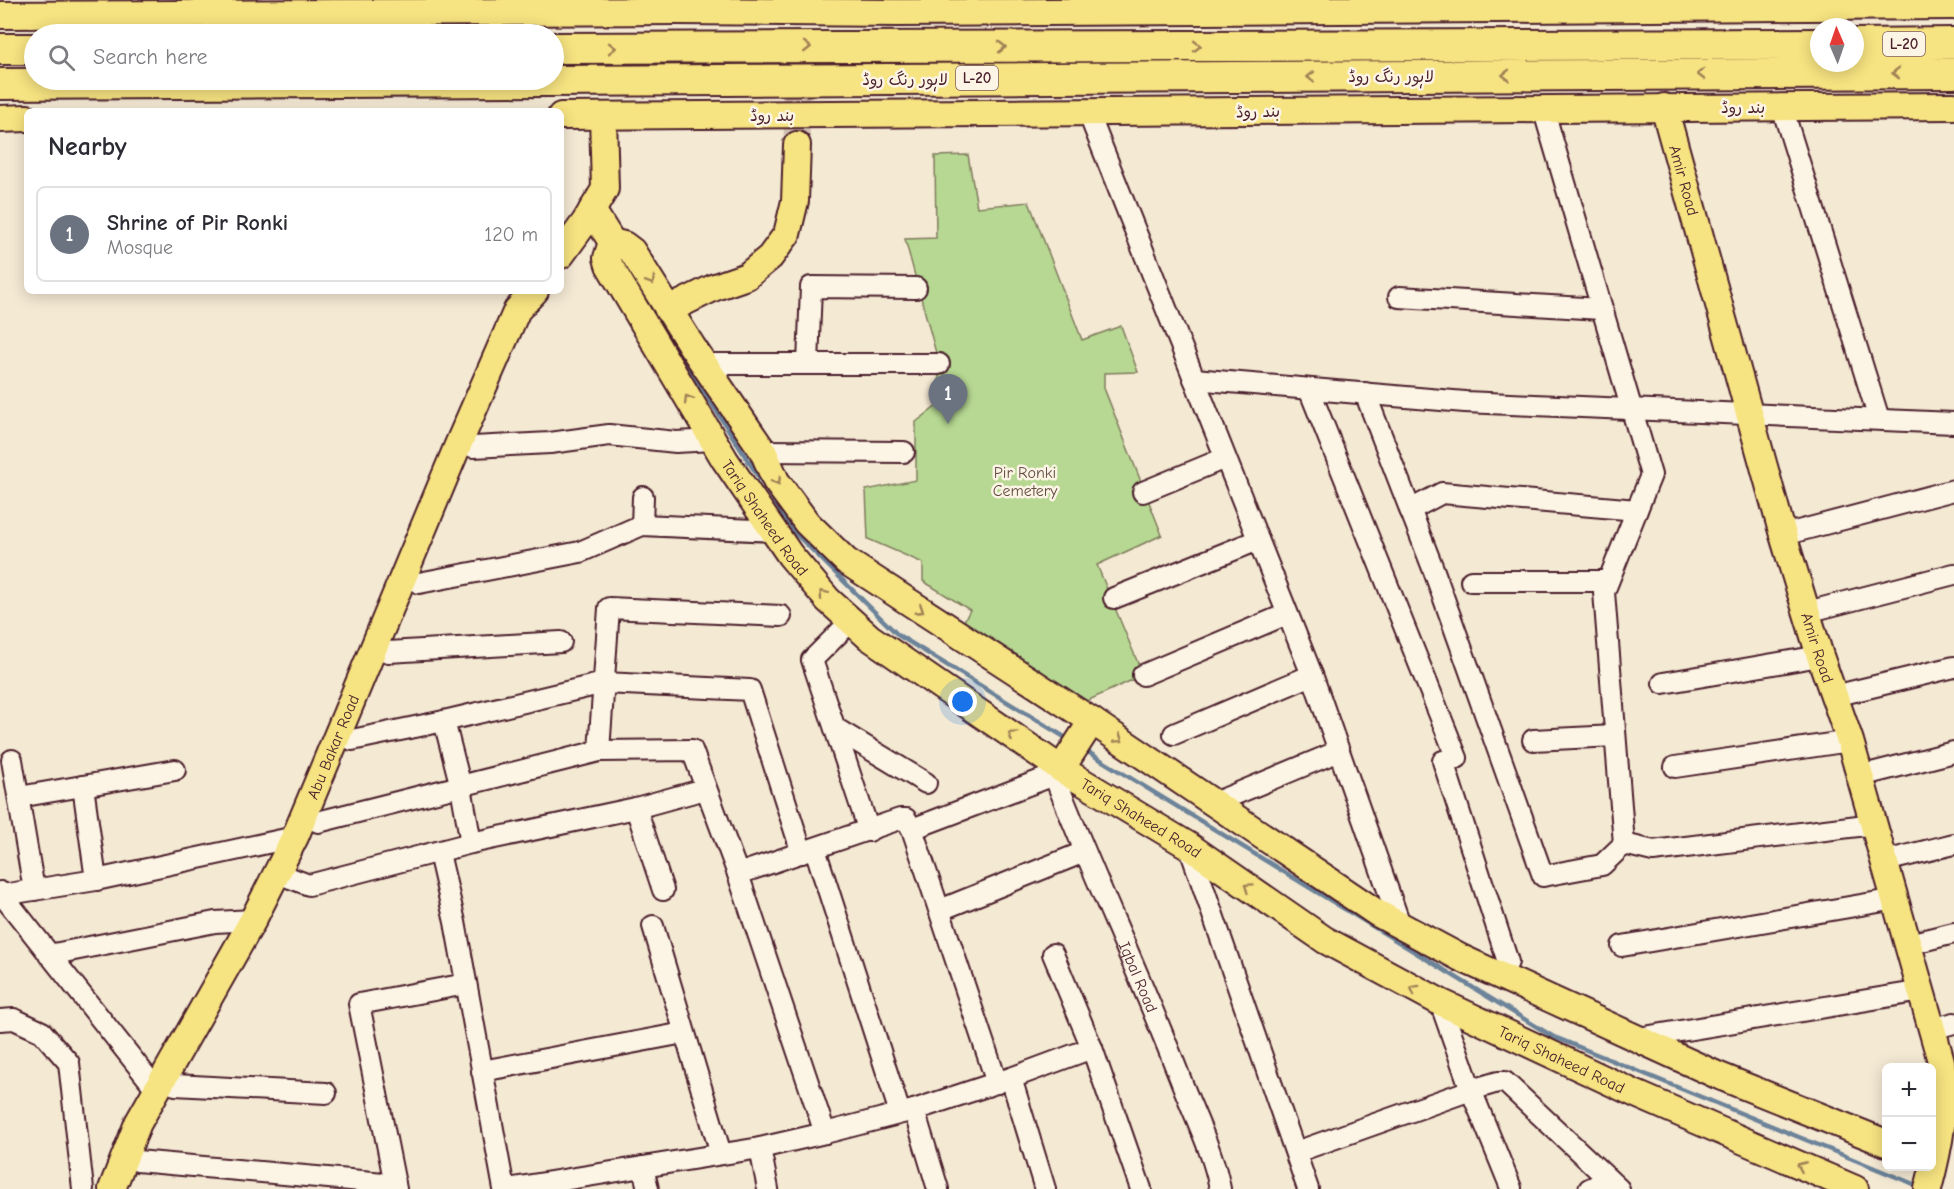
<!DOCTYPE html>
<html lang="en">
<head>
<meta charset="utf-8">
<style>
	body { margin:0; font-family:"Comic Neue","Playpen Sans Arabic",sans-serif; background:#f7f7f7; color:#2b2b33 }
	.controls { position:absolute; right:18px; bottom:18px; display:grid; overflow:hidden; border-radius:9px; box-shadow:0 3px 15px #0003 }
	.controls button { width:54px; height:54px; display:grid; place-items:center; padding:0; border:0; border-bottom:2px solid #e1e1e2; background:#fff; color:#2b2b33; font:30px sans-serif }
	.compass { position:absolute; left:1810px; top:18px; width:54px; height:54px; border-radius:50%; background:#fff; box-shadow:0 3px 15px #0003; rotate:358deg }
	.you { position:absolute; left:963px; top:702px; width:21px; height:21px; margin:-15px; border:4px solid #fff; border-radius:50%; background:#1a73e8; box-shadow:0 0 0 9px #1a73e833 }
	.badge { display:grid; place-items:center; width:39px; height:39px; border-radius:50%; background:#c8321e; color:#fff; font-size:20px; font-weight:700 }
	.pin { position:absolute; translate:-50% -50px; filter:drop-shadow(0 2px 3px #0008) }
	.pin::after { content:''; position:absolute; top:32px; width:21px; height:18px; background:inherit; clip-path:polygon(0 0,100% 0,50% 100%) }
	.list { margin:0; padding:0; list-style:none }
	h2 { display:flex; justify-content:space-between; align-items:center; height:78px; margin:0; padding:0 24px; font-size:26px }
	h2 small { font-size:20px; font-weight:400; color:#7c7c81 }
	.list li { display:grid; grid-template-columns:39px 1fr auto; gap:18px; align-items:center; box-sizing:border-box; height:96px; margin:0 12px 12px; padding:0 12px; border:2px solid #e1e1e2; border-radius:9px }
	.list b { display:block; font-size:22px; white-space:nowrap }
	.list p { margin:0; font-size:20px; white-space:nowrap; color:#7c7c81 }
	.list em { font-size:20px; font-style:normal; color:#7c7c81 }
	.icon { flex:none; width:33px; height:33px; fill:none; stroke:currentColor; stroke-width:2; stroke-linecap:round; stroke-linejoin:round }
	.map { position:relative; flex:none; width:1954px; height:1189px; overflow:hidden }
	.search { position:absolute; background:#fff; box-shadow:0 3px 15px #0003; left:24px; top:24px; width:540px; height:66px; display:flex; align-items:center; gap:15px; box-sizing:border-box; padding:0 21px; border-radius:33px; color:#7c7c81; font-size:22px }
	.panel { position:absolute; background:#fff; box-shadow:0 3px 15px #0003; left:24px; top:108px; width:540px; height:186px; border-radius:9px }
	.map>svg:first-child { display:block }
</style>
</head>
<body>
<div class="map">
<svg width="1954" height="1189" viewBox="0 0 1954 1189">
	<rect width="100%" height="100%" fill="#f4e9d3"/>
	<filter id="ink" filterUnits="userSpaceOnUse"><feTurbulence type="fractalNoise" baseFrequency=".0167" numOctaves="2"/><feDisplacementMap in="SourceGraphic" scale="12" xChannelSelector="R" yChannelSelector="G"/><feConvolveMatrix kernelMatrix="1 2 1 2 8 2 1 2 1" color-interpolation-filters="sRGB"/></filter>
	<g filter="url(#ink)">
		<path fill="#b6d892" stroke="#807c5e" stroke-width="1.5" d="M968 155 977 207 1029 202 1082 340 1121 326 1138 372 1104 373V388L1162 535 1097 565 1143 675 1072 708 957 634 970 610 923 581V563L868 539 866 490 916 480V422L938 405 939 364 905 239 936 238 935 156Z"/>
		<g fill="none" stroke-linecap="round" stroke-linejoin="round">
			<path stroke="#6c839a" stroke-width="4.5" d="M621 261 793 531 898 635 1071 741
				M1083 749 1552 1036 1921 1187"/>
			<path stroke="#d2c1b1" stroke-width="26" stroke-dasharray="26 13" stroke-linecap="butt" d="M794 0 797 145"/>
			<defs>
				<g id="minor">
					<path d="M1782 107 1879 419"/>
					<path d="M1088 112 1314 680 1401 927"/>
					<path d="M1399 297 1601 309"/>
					<path d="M705 364H939"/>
					<path d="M808 364 811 287 916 288"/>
					<path d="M1194 379 1465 402 1954 423"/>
					<path d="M1309 389 1457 758 1443 761 1508 962 1500 976"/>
					<path d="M1365 393 1434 571 1543 876 1602 865 1624 844 1604 592 1651 475 1543 108"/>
					<path d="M473 447 550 443 609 435 676 442 713 440"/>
					<path d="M763 451 904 452"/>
					<path d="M1143 492 1225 458"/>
					<path d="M1410 510 1442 493 1637 510"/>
					<path d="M642 525 774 531"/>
					<path d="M1783 535 1954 490"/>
					<path d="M1471 581H1608"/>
					<path d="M419 583 580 552 642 525 643 497"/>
					<path d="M1114 598 1258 540"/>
					<path d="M1807 612 1954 574"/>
					<path d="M851 621 812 660 869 831"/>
					<path d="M388 652 561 642"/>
					<path d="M1143 675 1287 614"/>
					<path d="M1663 683 1820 656"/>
					<path d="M1834 696 1954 667"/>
					<path d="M444 721 461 787 471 843"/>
					<path d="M835 728 926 783"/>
					<path d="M1174 734 1312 675"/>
					<path d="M352 740 444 721 604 683 750 690 802 853"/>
					<path d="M1533 740 1615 736"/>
					<path d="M599 751 609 608 781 616"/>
					<path d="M12 760 34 890"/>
					<path d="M1675 767 1850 741"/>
					<path id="s1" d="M1061 769 1057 774 1056 780C1095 880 1141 977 1180 1078 1193 1113 1214 1153 1220 1189"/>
					<path d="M1860 776 1954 752"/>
					<path d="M83 786 96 880"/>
					<path d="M19 797 175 770"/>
					<path d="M1214 803 1339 751"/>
					<path d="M636 808 663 890"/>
					<path d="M318 822 599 751 692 750 738 874 825 1133"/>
					<path d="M912 829 1057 774"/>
					<path d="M1624 844 1653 851 1874 824"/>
					<path d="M1189 846 1308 1189"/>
					<path d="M815 849 900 1113"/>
					<path d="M439 853 455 922 504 1189"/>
					<path d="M1885 861 1954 844"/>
					<path d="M277 873 309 885 471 843 636 808 705 789"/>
					<path d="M738 874 900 819H906L912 829 997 1083"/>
					<path d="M0 892 157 1090"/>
					<path d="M2 895 96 880 295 837"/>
					<path d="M940 910 1084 852"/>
					<path d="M653 926 721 1154"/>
					<path d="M1909 944 1954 933"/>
					<path d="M1622 946 1896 899"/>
					<path d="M1053 954 1092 1048 1141 1189"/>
					<path d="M49 955 215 922 253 920"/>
					<path d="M1440 1002 1471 1090 1511 1188"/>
					<path d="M0 1020 14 1019 42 1032 69 1063 83 1189"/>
					<path d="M1932 1029 1954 1023"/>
					<path d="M1638 1038 1922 991"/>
					<path d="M482 1071 684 1033"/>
					<path d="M1011 1078 1045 1189"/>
					<path d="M175 1085 326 1093"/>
					<path d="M914 1110 938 1189"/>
					<path d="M760 1148 768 1189"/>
					<path d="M1296 1152 1471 1090 1498 1082H1505L1619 1189"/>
					<path d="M125 1153 137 1161 395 1184"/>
					<path d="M643 1167 648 1189"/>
					<path d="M396 1189 359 1004 466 984"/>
					<path d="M507 1189 760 1148 825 1133 914 1110 1011 1078 1092 1048"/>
					<path d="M1589 1189 1608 1180"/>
				</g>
				<g id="major">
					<path d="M0 15 677 11 897 13 1954 6"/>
					<path id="s2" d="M1664 107 1783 535 1820 656 1850 741 1941 1061C1948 1103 1939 1148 1928 1189"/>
					<path d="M561 116 1954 106"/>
					<path d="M0 119 27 118"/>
					<path d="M592 210 612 242 624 245 632 251 693 348 763 451 776 481 807 523 846 561 1092 721 1377 913 1461 958 1717 1075 1886 1143"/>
					<path id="s3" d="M612 242 607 258 609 265 725 460 790 555 828 600 869 637 1061 769 1189 846 1325 940 1440 1002 1636 1094 1855 1189"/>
					<path d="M561 255 585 222 605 189 603 116"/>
					<path d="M668 310 715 287 747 276 770 257 787 234 795 201 797 145"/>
					<path d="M1061 769 1092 721"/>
					<path id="s4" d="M112 1189 138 1123 253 920 295 837 458 445 517 310 535 291"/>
				</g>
				<path id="highway" d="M1855 44 1954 43
					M554 48 1819 44
					M0 49H34
					M0 84 1954 73"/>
			</defs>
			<use href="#minor" stroke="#4a1f2b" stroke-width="24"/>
			<use href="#major" stroke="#4a1f2b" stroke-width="30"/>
			<use href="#highway" stroke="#4a1f2b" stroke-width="34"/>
			<use href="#minor" stroke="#fcf5e5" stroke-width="20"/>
			<use href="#major" stroke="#f6e381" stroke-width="26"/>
			<use href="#highway" stroke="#f6e381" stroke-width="30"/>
		</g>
		<defs><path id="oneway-chevron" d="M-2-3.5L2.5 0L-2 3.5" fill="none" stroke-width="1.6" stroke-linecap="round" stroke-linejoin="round" transform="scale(1.5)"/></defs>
		<g stroke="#a08156">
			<use href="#oneway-chevron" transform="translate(1197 46)"/>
			<use href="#oneway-chevron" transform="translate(807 47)"/>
			<use href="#oneway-chevron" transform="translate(1002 47)"/>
			<use href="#oneway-chevron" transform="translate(612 48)"/>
			<use href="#oneway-chevron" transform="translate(1896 73) rotate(180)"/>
			<use href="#oneway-chevron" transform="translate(1701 74) rotate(180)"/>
			<use href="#oneway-chevron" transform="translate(1506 75) rotate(180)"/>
			<use href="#oneway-chevron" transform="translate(1311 77) rotate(180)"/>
			<use href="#oneway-chevron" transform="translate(651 281) rotate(59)"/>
			<use href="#oneway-chevron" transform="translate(688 399) rotate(-121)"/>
			<use href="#oneway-chevron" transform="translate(777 481) rotate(60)"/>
			<use href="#oneway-chevron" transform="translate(823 594) rotate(-131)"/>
			<use href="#oneway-chevron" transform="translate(920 610) rotate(33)"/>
			<use href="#oneway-chevron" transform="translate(1012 735) rotate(-146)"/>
			<use href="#oneway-chevron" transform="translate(1119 739) rotate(34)"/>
			<use href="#oneway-chevron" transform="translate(1248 887) rotate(-145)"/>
			<use href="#oneway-chevron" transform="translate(1414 989) rotate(-151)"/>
			<use href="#oneway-chevron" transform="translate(1801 1166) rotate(-157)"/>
		</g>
	</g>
	<g text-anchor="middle" stroke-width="5" stroke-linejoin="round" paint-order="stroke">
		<g fill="#fcf5e5" stroke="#7f5f63" stroke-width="1.5">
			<rect x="1883" y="32" width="42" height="24" rx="4.5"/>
			<rect x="956" y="66" width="42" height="24" rx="4.5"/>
		</g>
		<g font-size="15" font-weight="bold" fill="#4a1f2b">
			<text x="1904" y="49">L-20</text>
			<text x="977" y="83">L-20</text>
		</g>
		<g font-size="16" fill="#4a1f2b" stroke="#fcf5e5">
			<text x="1391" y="82">لاہور رنگ روڈ</text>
			<text x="905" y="85">لاہور رنگ روڈ</text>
			<text x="1743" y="113">بند روڈ</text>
			<text transform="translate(1258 111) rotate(-1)" y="6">بند روڈ</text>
			<text x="772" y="121">بند روڈ</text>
			<text dy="6" stroke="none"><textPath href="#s2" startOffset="76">Amir Road</textPath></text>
			<text dy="6" stroke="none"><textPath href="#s3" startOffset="321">Tariq Shaheed Road</textPath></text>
			<text dy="6" stroke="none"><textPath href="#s2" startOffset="562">Amir Road</textPath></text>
			<text dy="6" stroke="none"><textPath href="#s4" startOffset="495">Abu Bakar Road</textPath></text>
			<text dy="6" stroke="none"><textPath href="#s3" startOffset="807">Tariq Shaheed Road</textPath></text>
			<text dy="6" stroke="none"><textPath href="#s1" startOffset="226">Iqbal Road</textPath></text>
			<text dy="6" stroke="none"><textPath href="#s3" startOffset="1293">Tariq Shaheed Road</textPath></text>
		</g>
		<g font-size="16" fill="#654d45" stroke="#fcf5e5">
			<text x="1025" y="478">Pir Ronki<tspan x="1025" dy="18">Cemetery</tspan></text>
		</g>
	</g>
</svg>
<div class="controls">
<button>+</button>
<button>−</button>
</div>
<svg class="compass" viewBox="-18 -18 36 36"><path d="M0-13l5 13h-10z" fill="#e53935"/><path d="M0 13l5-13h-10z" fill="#7c7c81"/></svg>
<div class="you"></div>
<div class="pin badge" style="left:948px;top:424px;background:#6b7280">1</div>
<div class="search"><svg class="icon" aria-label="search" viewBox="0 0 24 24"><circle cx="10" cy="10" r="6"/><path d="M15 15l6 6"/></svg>Search here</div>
<section class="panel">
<h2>Nearby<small></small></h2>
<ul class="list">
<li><span class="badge" style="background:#6b7280">1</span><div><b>Shrine of Pir Ronki</b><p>Mosque</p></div><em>120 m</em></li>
</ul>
</section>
</div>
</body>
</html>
